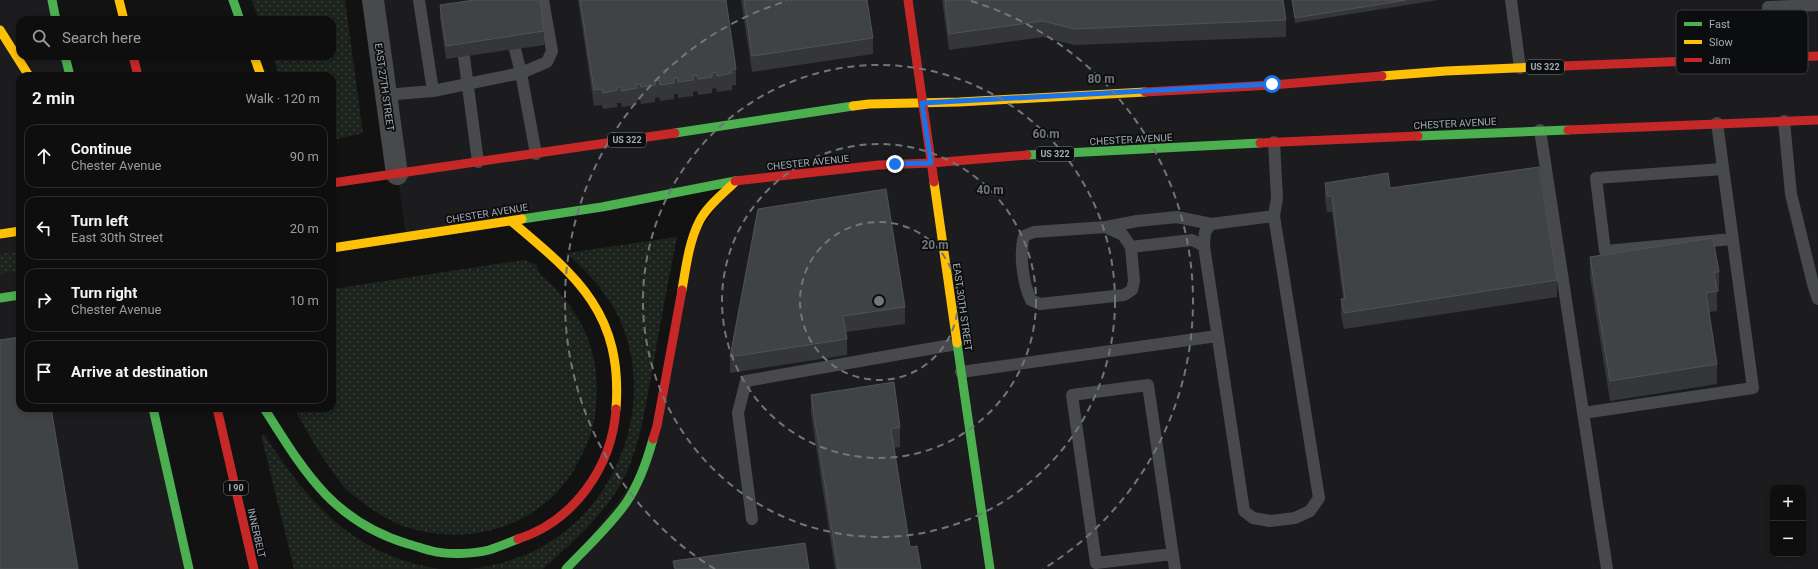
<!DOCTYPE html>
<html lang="en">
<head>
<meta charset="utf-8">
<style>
	body { margin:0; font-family:Roboto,sans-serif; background:#1c1c1c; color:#f1f3f6 }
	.controls { position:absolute; right:12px; bottom:12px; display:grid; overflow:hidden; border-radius:8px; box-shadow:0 2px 6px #0003 }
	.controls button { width:36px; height:36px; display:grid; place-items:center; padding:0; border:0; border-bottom:1px solid #2e2e2e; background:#0e0e0e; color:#f1f3f6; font:20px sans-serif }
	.stop { position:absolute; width:12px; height:12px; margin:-9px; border:3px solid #1a73e8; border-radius:50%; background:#fff }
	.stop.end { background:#1a73e8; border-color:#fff; box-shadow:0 1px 4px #0008 }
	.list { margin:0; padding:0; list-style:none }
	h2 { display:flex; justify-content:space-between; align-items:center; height:52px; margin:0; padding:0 16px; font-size:17px }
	h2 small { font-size:13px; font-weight:400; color:#9b9c9e }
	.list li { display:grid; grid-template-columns:26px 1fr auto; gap:12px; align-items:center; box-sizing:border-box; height:64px; margin:0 8px 8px; padding:0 8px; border:1px solid #2e2e2e; border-radius:12px }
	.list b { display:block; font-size:15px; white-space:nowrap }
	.list p { margin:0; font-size:13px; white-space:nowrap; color:#9b9c9e }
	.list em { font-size:13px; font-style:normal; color:#9b9c9e }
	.icon { flex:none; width:22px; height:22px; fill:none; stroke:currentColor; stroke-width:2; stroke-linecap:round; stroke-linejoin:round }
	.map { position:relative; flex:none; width:1818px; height:569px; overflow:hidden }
	.search { position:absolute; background:#0e0e0e; box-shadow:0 2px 6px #0003; left:16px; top:16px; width:320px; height:44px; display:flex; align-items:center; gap:10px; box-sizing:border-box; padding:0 14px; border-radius:12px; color:#9b9c9e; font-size:15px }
	.panel { position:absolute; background:#0e0e0e; box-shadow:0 2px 6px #0003; left:16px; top:72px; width:320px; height:340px; border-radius:12px }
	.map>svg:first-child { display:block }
</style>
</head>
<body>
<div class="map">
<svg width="1818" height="569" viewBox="0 0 1818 569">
	<defs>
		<pattern id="grass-dots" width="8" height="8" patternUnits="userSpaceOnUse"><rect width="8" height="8" fill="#1c221c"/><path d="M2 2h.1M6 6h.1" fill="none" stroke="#3a3f3b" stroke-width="1.8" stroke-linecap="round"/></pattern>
	</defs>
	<rect width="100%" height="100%" fill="#121212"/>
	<path fill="#1c1c1e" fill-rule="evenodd" d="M0 0H52L56 20H20V56H65L70 76H20V408H153L189 569H0Z
		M373 0H1818V569H566L645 466 691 243 735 181 406 236ZM1773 488H1803V554H1773Z"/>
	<path fill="url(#grass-dots)" d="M252 0H345L363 133 332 140V76H280L272 56H332V20H259Z
		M677 237C668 282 660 327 652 371 645 409 640 448 622 482 602 517 572 543 543 569H468C497 566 528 557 553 540 626 493 657 388 615 310 602 287 585 270 566 253Z
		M20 251V271L0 274V254Z
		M524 260 537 265C538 277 550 281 557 290 590 327 602 365 595 415 593 434 584 451 575 468 543 524 474 546 413 529 390 523 366 506 348 491 343 487 339 480 335 475 319 454 307 431 294 408H332V289Z
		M264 434C308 503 355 557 441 569H294L262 439V435Z"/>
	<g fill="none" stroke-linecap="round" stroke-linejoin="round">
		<path stroke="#47494b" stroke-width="12" d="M419 0 433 91 521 73 515 49
			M1511 0 1520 68
			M464 57 478 162
			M1770 58 1768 7 1818 5
			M385 95 433 91
			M1784 121 1791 194 1813 284 1818 299
			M1540 130 1607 569
			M1274 142 1277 198 1274 216 1319 498 1310 511 1295 518 1270 521 1253 518 1244 511 1204 246 1205 232 1211 224 1274 216
			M536 154 521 73 547 62 552 51 543 0
			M1723 169 1596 178 1605 251 1732 239
			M1106 227 1123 235 1131 247
			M1204 246 1192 240 1131 247 1134 281 1132 290 1124 295 1040 304 1031 300C1023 284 1019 254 1024 236L1034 232 1106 227 1137 221 1177 217 1211 224
			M961 372 1217 336
			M1583 413 1753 388 1717 123
			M752 519 738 413 746 381 957 344
			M1172 554 1096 563 1072 395 1148 385 1175 569"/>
		<path stroke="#47494b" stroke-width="22" d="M373 0 397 174"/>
		<path stroke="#4caf50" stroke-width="9" d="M52 0 56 20
			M233 0 240 20
			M65 56 70 76
			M675 133 853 106
			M1418 136 1568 130
			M1027 155 1260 143
			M522 219 602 207 735 181
			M0 298 20 295
			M957 343 990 569
			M153 408 189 569
			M264 408C304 471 332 521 408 544 416 546 424 549 432 551 448 555 473 554 489 550 499 547 508 543 518 539
			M566 569C586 548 609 527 626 503 639 484 647 461 653 439"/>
		<path stroke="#ffc107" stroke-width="9" d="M119 0 124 20
			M0 30 29 76
			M254 56 261 76
			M1382 76 1446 71 1537 67
			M853 106 869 104 959 102 1145 92
			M934 182 957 343
			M511 221C578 277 623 314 616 409
			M0 234 20 231
			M332 248 522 219
			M682 290C686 267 689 241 700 220 708 205 724 193 736 181"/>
		<path stroke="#c62828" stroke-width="9" d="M908 0 934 182
			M133 56 138 76
			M1537 67 1818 56
			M1145 92 1272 85 1382 76
			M1568 130 1818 120
			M1260 143 1418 136
			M735 181 879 165 931 163 1027 155
			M332 183 675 133
			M217 408 254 569
			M653 439 657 426 682 290
			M518 539C574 521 612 467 616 409"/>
	</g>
	<path fill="#343637" d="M578 0H726L736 69V85L732 86V90L717 92 716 88 712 89V93L698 95 697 91 693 92V96L678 98V94H674V99L660 101 659 97 655 98V102L641 104 640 100 637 101V105L622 107 621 103H617V107L603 109 602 105 594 106Z
		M741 0H867L873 38V54L752 72Z
		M942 0H1283L1286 20V37L1074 45 1043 37 949 50Z
		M1292 0H1438L1295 23Z
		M440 5 544 31V45L446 59 440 18Z
		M1325 183 1390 188 1557 280V297L1344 329 1341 315V299H1343L1332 212H1327L1325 199Z
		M758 209 905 307V324L846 332 847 339V355L730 373V357Z
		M1590 257 1719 272V292H1717V311L1709 312 1717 364V384L1610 401 1590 277Z
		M811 395 900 427V447L894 448 910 547 921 569H835L811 414Z"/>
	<path fill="#404345" stroke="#505356" d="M474 0H540L544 31 446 46 440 5Z
		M580 0H726L736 69 731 70 732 73 717 76 716 72 712 73V77L698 79 697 75 693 76V80L678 82V78H674V83L660 85 659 80 655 81V85L641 87 640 84H636L637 88 622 91 621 87H617V90L603 93 602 89 594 90Z
		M744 0H867L873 38 752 56Z
		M945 0H1283L1286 20 1074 29 1043 21 949 34Z
		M1292 0H1406L1295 18Z
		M1539 167 1557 280 1344 313 1341 299H1345L1332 196H1327L1325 183 1388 173 1390 188Z
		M886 189 905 307 843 316 847 339 730 357 758 209Z
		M1713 238 1719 272H1714L1717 291 1706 293 1717 364 1610 381 1590 257Z
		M20 337V408H51L78 569H0V340Z
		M894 382 900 427 891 429 910 547 917 546 921 569H838L811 395Z
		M805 543 809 569H675L673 561Z"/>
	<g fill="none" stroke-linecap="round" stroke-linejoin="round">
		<path stroke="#1a73e8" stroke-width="5" d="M895 164 931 163 922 103 1272 84"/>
	</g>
	<g fill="none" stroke="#70767b" stroke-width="2" stroke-dasharray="7 5">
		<circle cx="879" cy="301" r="79"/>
		<circle cx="879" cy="301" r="157"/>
		<circle cx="879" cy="301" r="236"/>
		<path d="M715 569A314 314 0 0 1 787 1M971 1A314 314 0 0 1 1043 569"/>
	</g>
	<g text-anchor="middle" stroke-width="3.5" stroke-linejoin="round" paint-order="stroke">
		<g fill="#0c0d0e" stroke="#767c82" stroke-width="1">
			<rect x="1526" y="60" width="38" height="14" rx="3"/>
			<rect x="608" y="133" width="38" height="14" rx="3"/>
			<rect x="1036" y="147" width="38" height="14" rx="3"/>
			<rect x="224" y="481" width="24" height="14" rx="3"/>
		</g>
		<g font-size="9" font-weight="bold" fill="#a3acb3">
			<text x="1545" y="70">US 322</text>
			<text x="627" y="143">US 322</text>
			<text x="1055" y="157">US 322</text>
			<text x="236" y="491">I 90</text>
		</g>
		<g font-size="10" fill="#a3acb3" stroke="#0c0d0e">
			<text transform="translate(385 87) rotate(82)" y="4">EAST 27TH STREET</text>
			<text transform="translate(1455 123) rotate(-3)" y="4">CHESTER AVENUE</text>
			<text transform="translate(1131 139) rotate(-3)" y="4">CHESTER AVENUE</text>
			<text transform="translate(808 162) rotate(-6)" y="4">CHESTER AVENUE</text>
			<text transform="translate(487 213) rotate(-9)" y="4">CHESTER AVENUE</text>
			<text transform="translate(963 307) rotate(82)" y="4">EAST 30TH STREET</text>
			<text transform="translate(257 533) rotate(77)" y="4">INNERBELT</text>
		</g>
	</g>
	<rect x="1676" y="10" width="132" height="64" rx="6" fill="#0c0d0e" stroke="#393d40" stroke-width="1"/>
	<rect x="1684" y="22" width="18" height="4" fill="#4caf50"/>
	<rect x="1684" y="40" width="18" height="4" fill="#ffc107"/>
	<rect x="1684" y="58" width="18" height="4" fill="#c62828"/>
	<g font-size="11" fill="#a3acb3">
		<text x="1709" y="28">Fast</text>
		<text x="1709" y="46">Slow</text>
		<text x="1709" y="64">Jam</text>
	</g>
	<circle cx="879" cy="301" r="6" fill="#70767b" stroke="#0c0d0e" stroke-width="2"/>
	<g font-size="12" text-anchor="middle" font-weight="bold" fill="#70767b" stroke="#0c0d0e" stroke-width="3.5" stroke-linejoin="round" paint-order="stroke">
		<text x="1101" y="83">80 m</text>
		<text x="1046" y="138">60 m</text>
		<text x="990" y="194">40 m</text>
		<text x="935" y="249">20 m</text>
	</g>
</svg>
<div class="controls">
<button>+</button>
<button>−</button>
</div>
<div class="stop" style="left:1272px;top:84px"></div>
<div class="stop end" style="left:895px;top:164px"></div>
<div class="search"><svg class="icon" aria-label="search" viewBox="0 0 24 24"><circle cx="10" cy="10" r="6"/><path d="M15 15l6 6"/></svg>Search here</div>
<section class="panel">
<h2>2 min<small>Walk · 120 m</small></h2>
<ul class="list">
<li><svg class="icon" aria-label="ahead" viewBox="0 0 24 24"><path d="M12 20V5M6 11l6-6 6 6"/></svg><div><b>Continue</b><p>Chester Avenue</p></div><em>90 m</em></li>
<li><svg class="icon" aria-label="left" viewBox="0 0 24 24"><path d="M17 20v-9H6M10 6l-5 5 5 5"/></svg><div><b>Turn left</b><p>East 30th Street</p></div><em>20 m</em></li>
<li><svg class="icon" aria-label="right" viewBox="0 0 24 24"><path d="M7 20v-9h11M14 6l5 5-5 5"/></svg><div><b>Turn right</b><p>Chester Avenue</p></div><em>10 m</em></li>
<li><svg class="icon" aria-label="arrive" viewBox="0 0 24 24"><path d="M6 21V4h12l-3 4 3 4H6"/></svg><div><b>Arrive at destination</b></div></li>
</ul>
</section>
</div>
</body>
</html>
